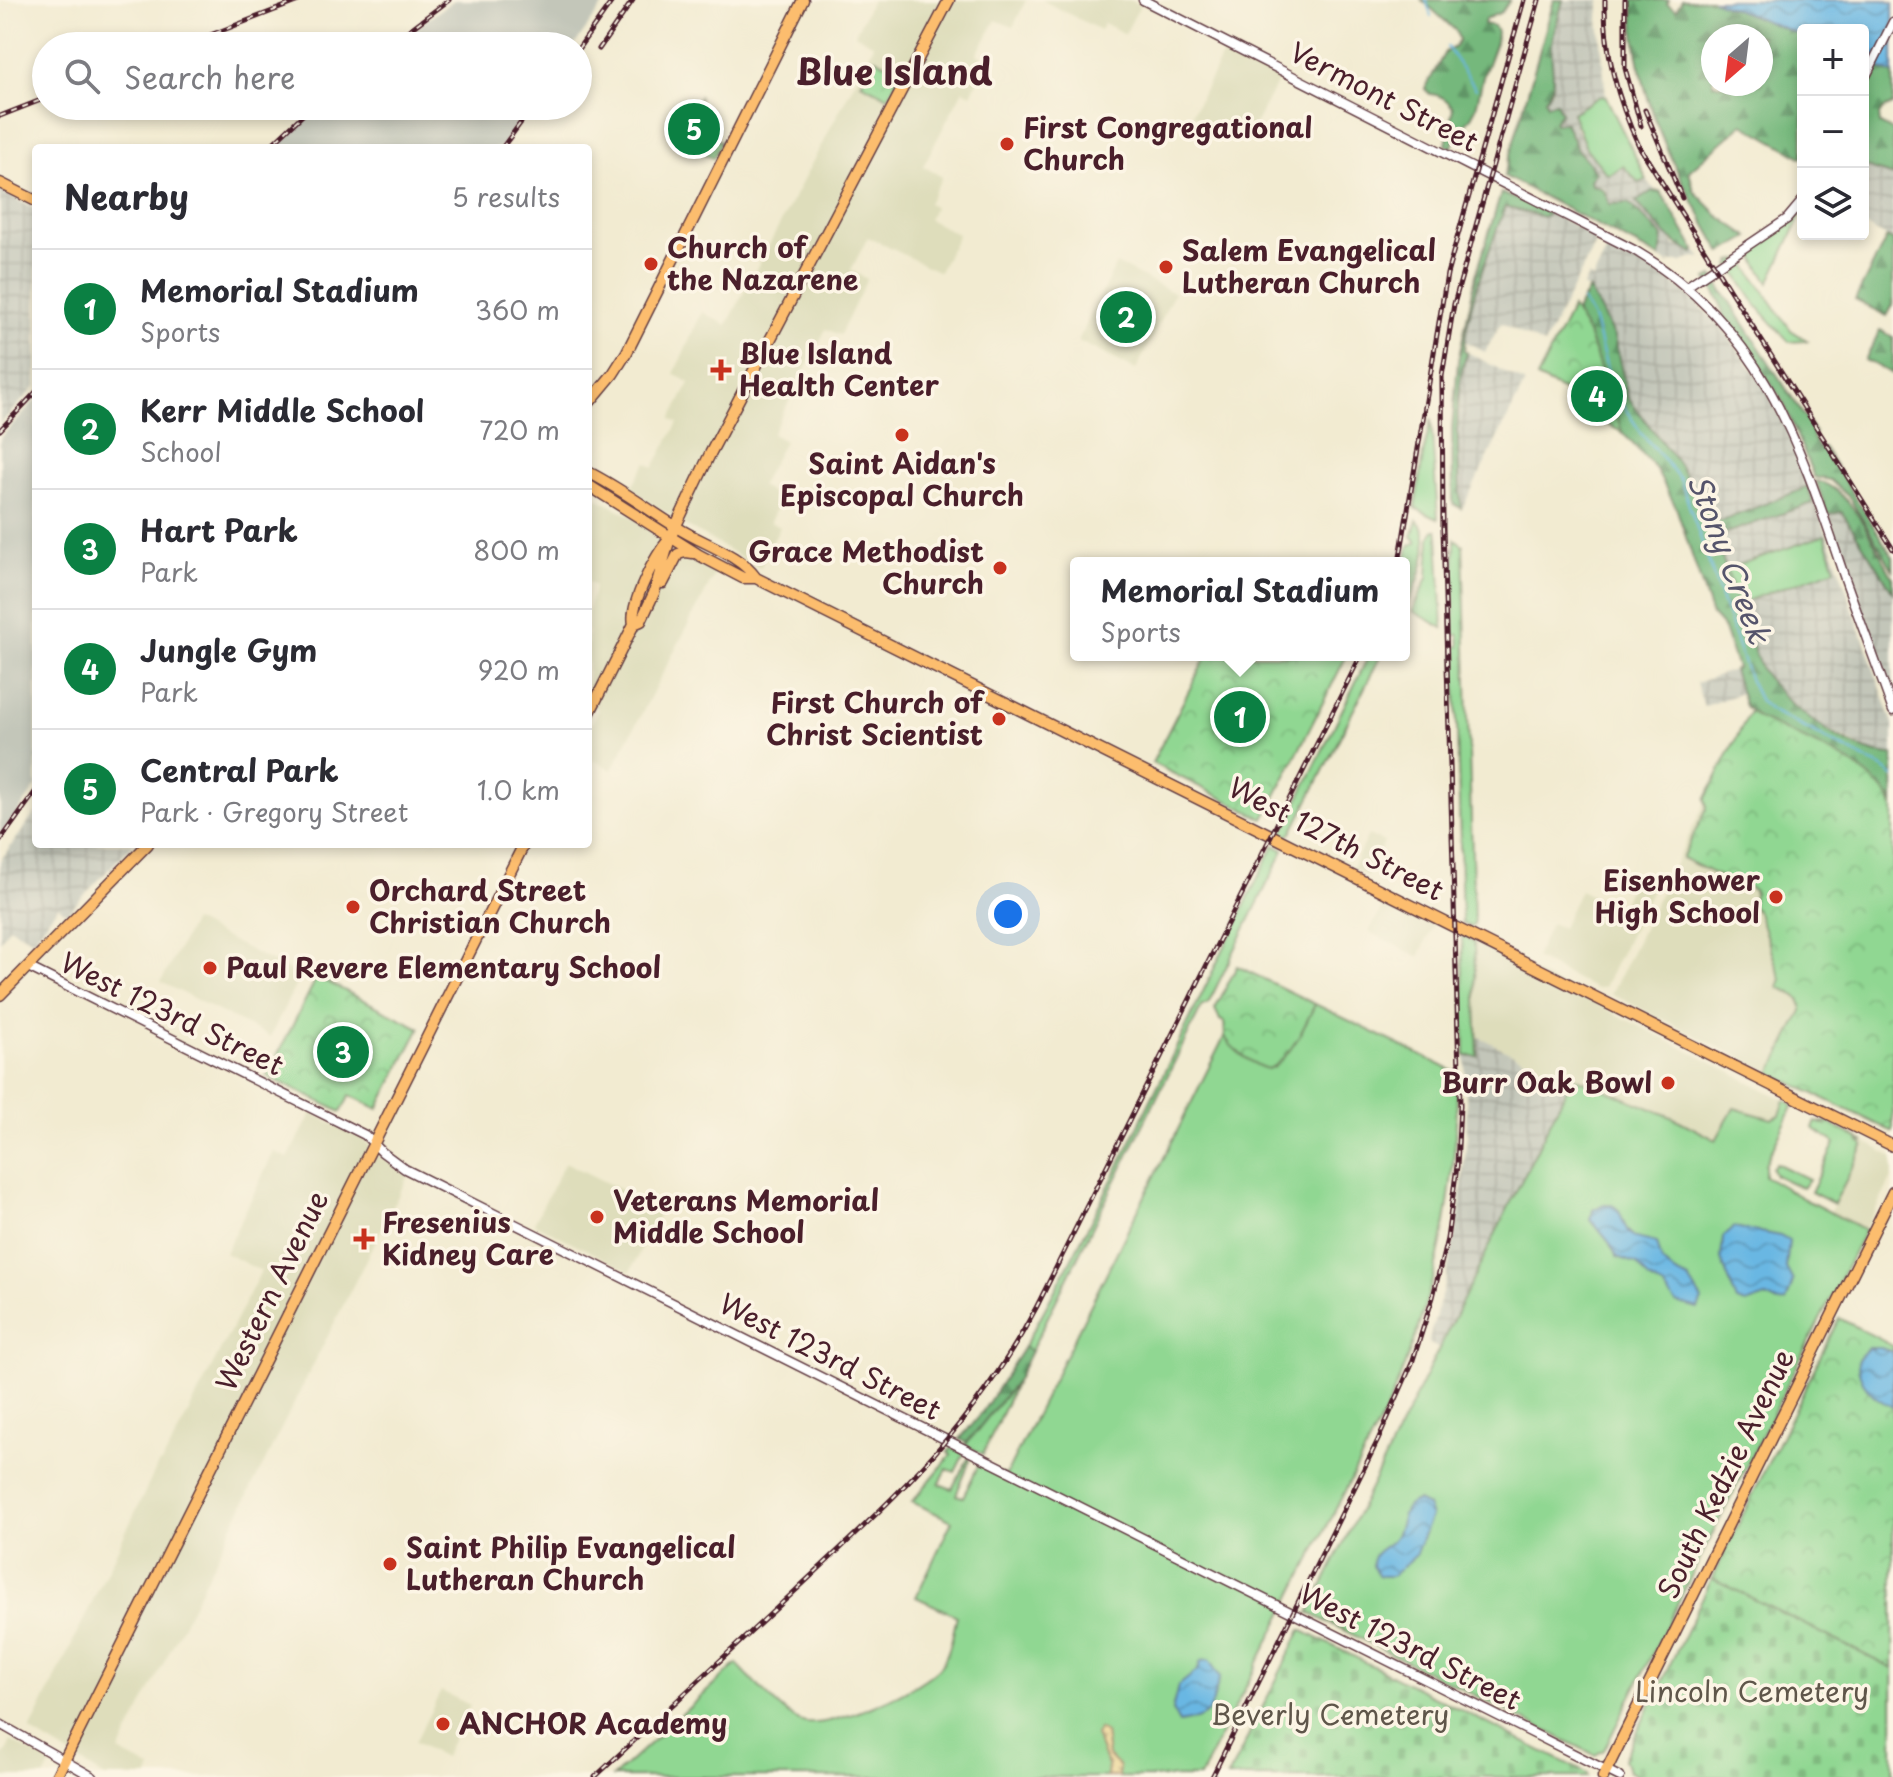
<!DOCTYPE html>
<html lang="en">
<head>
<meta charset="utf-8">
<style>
	body { margin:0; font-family:"Playpen Sans",sans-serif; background:#f2f2f3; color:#2b2b33 }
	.controls { position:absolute; right:24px; top:24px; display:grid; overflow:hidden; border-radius:8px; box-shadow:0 4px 12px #0003 }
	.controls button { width:72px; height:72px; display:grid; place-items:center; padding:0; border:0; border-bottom:2px solid #e1e1e2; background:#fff; color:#2b2b33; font:40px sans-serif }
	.compass { position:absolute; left:1701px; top:24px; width:72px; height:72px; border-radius:50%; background:#fff; box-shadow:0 4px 12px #0003; rotate:208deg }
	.you { position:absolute; left:1008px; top:914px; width:28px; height:28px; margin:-20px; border:6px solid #fff; border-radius:50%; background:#1a73e8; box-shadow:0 0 0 12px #1a73e833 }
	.badge { display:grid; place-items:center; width:52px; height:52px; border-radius:50%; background:#0b8043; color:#fff; font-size:26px; font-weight:700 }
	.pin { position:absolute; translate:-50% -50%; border:4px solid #fff; box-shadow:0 2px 8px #0006 }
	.popup { position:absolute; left:1070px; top:557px; width:340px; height:104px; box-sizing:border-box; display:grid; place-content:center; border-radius:8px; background:#fff; filter:drop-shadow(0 2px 6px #0005); font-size:26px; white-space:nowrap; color:#7c7c81 }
	.popup b { font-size:30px; color:#2b2b33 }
	.popup::after { content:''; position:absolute; left:50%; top:100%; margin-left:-16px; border:16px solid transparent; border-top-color:#fff }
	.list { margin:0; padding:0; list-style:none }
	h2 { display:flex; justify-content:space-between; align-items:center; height:104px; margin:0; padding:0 32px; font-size:34px }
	h2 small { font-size:26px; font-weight:400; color:#7c7c81 }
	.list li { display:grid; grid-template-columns:52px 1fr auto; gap:24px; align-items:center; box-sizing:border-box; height:120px; padding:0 32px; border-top:2px solid #e1e1e2 }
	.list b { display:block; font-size:30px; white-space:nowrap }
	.list p { margin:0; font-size:26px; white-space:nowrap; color:#7c7c81 }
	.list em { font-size:26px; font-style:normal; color:#7c7c81 }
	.icon { flex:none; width:44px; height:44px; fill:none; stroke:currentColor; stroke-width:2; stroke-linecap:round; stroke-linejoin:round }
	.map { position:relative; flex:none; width:1893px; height:1777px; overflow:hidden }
	.search { position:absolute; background:#fff; box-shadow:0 4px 12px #0003; left:32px; top:32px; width:560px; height:88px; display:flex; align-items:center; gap:20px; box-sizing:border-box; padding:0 28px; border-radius:44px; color:#7c7c81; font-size:30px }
	.panel { position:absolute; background:#fff; box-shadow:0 4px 12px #0003; left:32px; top:144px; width:560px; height:704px; border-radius:8px }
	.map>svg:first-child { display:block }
</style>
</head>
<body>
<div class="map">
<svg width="1893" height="1777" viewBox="0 0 1893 1777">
	<defs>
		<pattern id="industrial-grid" width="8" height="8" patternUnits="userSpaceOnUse" patternTransform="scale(2)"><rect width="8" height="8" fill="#c3c6b9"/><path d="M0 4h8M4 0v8" fill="none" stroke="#a9aa9f"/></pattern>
		<pattern id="forest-firs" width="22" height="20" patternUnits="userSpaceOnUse" patternTransform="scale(2)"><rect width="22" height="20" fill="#74b87c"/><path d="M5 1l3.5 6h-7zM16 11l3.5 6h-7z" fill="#619566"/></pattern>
		<pattern id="sand-dots" width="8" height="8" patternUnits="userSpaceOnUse" patternTransform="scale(2)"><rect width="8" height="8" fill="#eeda9e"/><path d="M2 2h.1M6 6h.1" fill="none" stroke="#cebb88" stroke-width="1.8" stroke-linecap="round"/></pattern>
		<pattern id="cemetery-stones" width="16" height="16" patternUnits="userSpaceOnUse" patternTransform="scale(2)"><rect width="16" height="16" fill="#90d792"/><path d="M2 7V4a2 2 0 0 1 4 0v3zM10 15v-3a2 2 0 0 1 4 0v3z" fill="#7eb87e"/></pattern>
		<pattern id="park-crowns" width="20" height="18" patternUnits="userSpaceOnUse" patternTransform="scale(2)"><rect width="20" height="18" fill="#90d792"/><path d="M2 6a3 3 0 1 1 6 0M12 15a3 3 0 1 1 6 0" fill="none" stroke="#7eb87e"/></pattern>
		<pattern id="water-waves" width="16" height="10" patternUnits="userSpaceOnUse" patternTransform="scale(2)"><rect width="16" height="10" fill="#69b7e3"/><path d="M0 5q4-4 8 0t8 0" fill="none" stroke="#5894b8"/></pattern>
	</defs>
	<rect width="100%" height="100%" fill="#fcf5e5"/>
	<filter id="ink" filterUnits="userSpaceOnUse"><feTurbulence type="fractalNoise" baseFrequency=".0125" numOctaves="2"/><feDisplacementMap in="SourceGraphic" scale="16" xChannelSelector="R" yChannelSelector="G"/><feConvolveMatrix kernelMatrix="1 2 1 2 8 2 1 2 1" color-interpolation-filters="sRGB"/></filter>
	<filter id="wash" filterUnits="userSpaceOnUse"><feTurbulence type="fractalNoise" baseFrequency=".006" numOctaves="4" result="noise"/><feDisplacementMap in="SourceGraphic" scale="32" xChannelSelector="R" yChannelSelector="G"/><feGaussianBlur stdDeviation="1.8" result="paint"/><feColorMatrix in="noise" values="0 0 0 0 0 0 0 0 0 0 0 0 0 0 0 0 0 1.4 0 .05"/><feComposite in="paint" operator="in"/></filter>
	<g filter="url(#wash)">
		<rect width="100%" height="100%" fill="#f2ebd1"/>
		<path fill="#deddbb" d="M872 0H1026L1013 27 996 20 977 54 988 61 971 94 963 90 923 166 942 177 928 203 934 207 928 219 958 234 939 272 868 237 851 270 867 279 840 335 826 329 772 434 784 441 760 486 781 498 770 522 780 527 760 568 690 528 630 489 646 463 654 467 678 423 671 419 690 383 674 374 702 312 727 325 874 45 855 34Z
			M1042 0H1129L1140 5 1125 34 1104 23 1100 30Z
			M1225 51 1279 78 1246 142 1192 114Z
			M1116 264 1174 293 1136 370 1078 341Z
			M588 493 633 517 655 536 718 568 612 770 594 760 588 773V732L599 709 588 703V609L595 586 588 582Z
			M1750 711 1758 717 1878 754 1893 755V1132L1611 994Z
			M1368 835 1384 842 1367 876 1352 868Z
			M1638 872 1656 881 1604 987 1596 989 1535 958 1551 923 1562 928 1580 890 1619 910Z
			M1387 898 1434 924 1419 957 1369 932Z
			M193 921 300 976 270 1037 161 982Z
			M1474 942 1785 1100 1780 1116 1772 1119 1764 1118 1750 1112 1717 1140 1603 1087 1588 1084 1574 1077 1567 1080 1477 1036Z
			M312 1113 365 1141 379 1157 408 1176 119 1752 152 1769 149 1777H105L30 1731 158 1465 162 1462 175 1439 261 1271 225 1253 274 1152 288 1158Z
			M1865 1142 1893 1157V1176L1865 1230 1830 1213Z
			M565 1162 661 1210 630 1272 534 1223Z
			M441 1691 470 1705 444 1757 415 1742Z
			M11 1741 51 1764 44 1777H0V1755L5 1754Z"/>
		<path fill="url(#industrial-grid)" d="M1563 0H1600L1599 19 1606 97 1600 96 1575 127 1586 148 1605 173 1610 174 1623 166 1639 183 1647 180 1656 191 1636 202 1666 232 1673 244 1688 251 1694 253 1695 250 1702 258 1694 257 1683 262H1669L1670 265 1660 258 1663 244 1658 231 1646 221 1609 204 1607 192 1602 187 1591 185 1589 180 1596 172 1577 148 1569 128 1555 125 1545 99 1552 91 1554 80 1551 62 1552 43Z
			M1863 166 1893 176V240L1863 225Z
			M0 191 36 210V386L0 424Z
			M1505 207 1543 217 1549 213 1592 234 1596 237V242L1544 345 1501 323 1485 352 1465 341 1473 301Z
			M1615 244 1668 279 1696 302 1723 329 1766 388 1797 448 1893 724V755H1878L1816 724 1769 682 1761 669 1738 604 1835 569 1825 535 1726 569 1715 537 1813 503 1808 487 1719 522 1711 520 1706 515 1678 463 1628 398 1614 337 1592 294 1583 286 1588 276 1593 279 1608 248H1611Z
			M1467 352 1525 383 1461 511 1458 450 1461 374Z
			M1841 512 1893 592V694L1828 515Z
			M1733 670 1741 693 1704 706 1696 683Z
			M36 812V844H133L67 913 58 906 33 940 9 927 0 941V861Z
			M1477 1036 1570 1082 1440 1349 1428 1343 1446 1279 1459 1215 1467 1136 1465 1056 1478 1055Z"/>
		<path fill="#c3c6b9" d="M454 0H607L574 46H392Z
			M321 106H530L500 148H276Z
			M36 400V787L0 837V438Z"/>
		<path fill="#90d792" stroke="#6d7b5e" stroke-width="2" d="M1600 96 1606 97 1647 180 1639 183 1623 166 1610 174 1606 173 1586 148 1572 113Z
			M1803 209V212L1769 283 1755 260V248L1790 223Z
			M1742 259 1784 320 1791 330 1808 341 1789 342 1758 307 1730 265 1733 263 1731 261Z
			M1431 419 1438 519 1415 508 1423 455Z
			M1417 520C1437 539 1417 590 1404 609V569L1409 546 1417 542 1412 536Z
			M1434 530H1437L1438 535 1443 628 1413 611 1428 577 1430 537Z
			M1825 535 1835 569 1738 604 1726 569Z
			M1455 539 1463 545 1474 924 1470 927 1462 923 1455 647 1460 646 1459 635H1453Z
			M1369 655H1381L1292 833 1287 836 1282 833Z
			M1274 845 1284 850 1208 1004 1202 1006 1031 1351 1024 1347C1115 1184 1191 1013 1274 845Z
			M1462 936 1474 942 1478 1056H1465Z
			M1315 1004 1457 1073C1458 1195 1436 1296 1387 1408L1200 1777H613L737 1664C751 1678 785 1717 802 1722 829 1731 926 1687 942 1664 951 1650 953 1632 957 1616L916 1597 952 1521 912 1502 951 1455 948 1452 952 1448 964 1454 955 1472 947 1469 939 1484 952 1489 969 1457 970 1460 956 1495 963 1497 979 1464 1006 1475 1225 1035C1238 1054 1252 1065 1274 1067L1305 1025Z
			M1574 1077 1674 1118 1716 1140 1734 1108 1772 1119 1780 1115 1785 1100 1792 1104 1793 1107 1765 1164V1176L1804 1199 1865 1230 1604 1750 1595 1755 1309 1613 1570 1082 1567 1080Z
			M1816 1122 1828 1126 1822 1122H1827L1865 1142 1858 1141 1864 1145 1834 1204 1811 1192 1835 1143 1813 1128Z
			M1776 1163 1809 1179 1802 1188 1775 1175 1772 1168Z
			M1016 1382 983 1454 965 1445Z"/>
		<path fill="url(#forest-firs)" stroke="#5f6c54" stroke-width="2" fill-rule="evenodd" d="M1422 0H1510L1502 12 1485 19 1484 24 1494 26 1497 32 1496 42 1483 77 1476 108 1470 119 1455 135 1452 148 1446 145 1453 108C1447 99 1441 95 1430 94L1425 89 1445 52 1455 47 1459 40 1456 31Z
			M1554 0H1563C1560 14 1554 29 1552 44 1549 66 1560 81 1545 99L1547 104 1556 102 1561 113 1554 121 1555 124 1565 122 1577 149 1596 172 1590 180 1591 185C1605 188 1605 191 1609 204L1629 203 1663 237 1660 258 1504 176Z
			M1633 0H1669L1667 4 1676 10 1682 0H1713L1803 36V158L1743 124 1689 171 1694 191 1720 217 1749 237 1722 253C1675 173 1633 95 1633 0ZM1713 36H1761V84H1713Z
			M1878 67 1893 74V105L1883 109 1879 115 1880 124 1893 131V176L1863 166V94Z
			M1652 191 1661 192 1695 250 1694 253C1672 246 1652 219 1636 202Z
			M1501 193 1549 213 1543 217 1505 207C1489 253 1468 301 1464 350L1467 352C1452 400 1459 458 1461 508L1453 504 1452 428 1458 361 1476 275Z
			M1887 237 1893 240V305L1887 316 1855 300Z
			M1713 276 1815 433 1812 435 1819 449 1824 448 1893 557V570L1849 497 1830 480 1814 477 1784 404 1747 347 1724 320 1720 301 1707 279Z
			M1589 289 1614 337 1628 398 1678 463 1711 520 1719 522 1808 487 1813 503 1715 537 1761 669C1783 705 1850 754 1893 755V807L1890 798 1851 764 1758 718 1750 711 1745 706 1733 670 1737 668 1724 629 1712 616 1676 507 1655 468 1622 432 1588 334 1575 313Z
			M1880 330 1893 337V374L1865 360Z
			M1816 481C1851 486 1877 550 1893 578V592L1842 512 1828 515Z
			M1024 1347 1031 1351 1016 1382 967 1443 960 1439 983 1411Z"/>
		<path fill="url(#sand-dots)" stroke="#9c7c64" stroke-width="2" d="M1099 1729 1105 1733 1108 1756 1119 1767 1118 1777H1107L1108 1766 1095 1735Z"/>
		<path fill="url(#cemetery-stones)" stroke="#6d7b5e" stroke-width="2" d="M1712 1578 1893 1669V1777H1639L1628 1771 1624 1759Z
			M1301 1630 1588 1774V1777H1228Z"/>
		<path fill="url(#park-crowns)" stroke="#6d7b5e" stroke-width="2" d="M875 58 902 72 888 97 861 83Z
			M699 97C705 119 696 129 721 142L713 158 677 139Z
			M1572 308 1588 334 1622 432 1602 422 1606 411 1537 378Z
			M1207 655H1347L1264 819 1152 763Z
			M1750 711 1758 718C1795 736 1881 767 1893 807V1132L1771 1073 1802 1011C1803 996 1789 992 1778 987L1781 979 1758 912 1751 906 1755 891 1745 885 1743 888 1682 858 1707 808 1705 800Z
			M1237 966 1315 1004C1305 1026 1291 1057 1269 1069 1257 1068 1229 1048 1225 1036 1224 1031 1225 1027 1224 1022L1220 1020 1215 1009Z
			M317 977 420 1028 378 1109 350 1095 341 1112 267 1076Z
			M1839 1318 1893 1346V1669L1712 1578Z"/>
		<path fill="url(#water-waves)" stroke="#5a6b87" stroke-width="2" d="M1713 0H1885L1893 3V74L1863 61V30H1803V36Z
			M1604 1204C1626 1204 1618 1225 1632 1235 1639 1241 1649 1240 1657 1243L1662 1262 1674 1272 1689 1279 1702 1300 1698 1309 1676 1303 1664 1288 1649 1279 1637 1264 1617 1257 1609 1242 1591 1220 1593 1210Z
			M1734 1227 1780 1236 1789 1241 1786 1268 1793 1281 1786 1302 1778 1303 1766 1297 1746 1304 1737 1301 1721 1259 1723 1237Z
			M1868 1348H1881L1893 1352V1407C1873 1399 1856 1381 1858 1359Z
			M1417 1501 1427 1506 1431 1516 1415 1556 1392 1576H1379L1372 1566C1372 1548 1386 1550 1395 1537 1404 1524 1398 1507 1417 1501Z
			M1209 1660 1220 1677C1209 1708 1217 1717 1179 1723L1172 1710 1178 1686 1198 1670 1201 1661Z"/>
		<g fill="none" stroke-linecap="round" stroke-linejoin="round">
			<path stroke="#69b7e3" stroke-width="2" d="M1426 0 1431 16
				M1447 47 1476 89
				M1583 301 1594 320 1608 373 1622 404 1642 434 1680 479 1750 681 1760 701 1770 710 1883 768 1893 776"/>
		</g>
	</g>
	<g filter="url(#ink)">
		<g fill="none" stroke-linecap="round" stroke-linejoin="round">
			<defs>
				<path id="minor" d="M1143 0 1634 250C1761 325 1799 442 1843 573 1859 619 1877 665 1893 711
					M1863 82 1893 22
					M1686 287 1787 219 1803 200
					M28 967 365 1135 382 1152 405 1169 1620 1777
					M0 1724 93 1777"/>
				<path id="major" d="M0 183 36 201
					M588 404 613 374 627 352 803 0
					M588 472C620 488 647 509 678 528 703 544 739 554 756 578L1893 1146
					M588 485 699 555 743 578H756
					M663 583 678 554 686 552 693 553
					M634 624C629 605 656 554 669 540
					M588 716 634 624 641 621 654 593 670 538 710 454 949 0
					M0 995 148 844
					M56 1777 524 844
					M1603 1777 1893 1192"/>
			</defs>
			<use href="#minor" stroke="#633e44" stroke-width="11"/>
			<use href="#major" stroke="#633e44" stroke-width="13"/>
			<use href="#minor" stroke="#fff" stroke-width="8"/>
			<use href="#major" stroke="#fcbd6e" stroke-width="10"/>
			<defs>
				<path id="rail" d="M1605 0C1604 52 1617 99 1639 146L1893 549
					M1625 0V68L1641 126
					M182 46 301 0
					M388 46 449 0
					M578 49 613 0
					M599 49 633 0
					M1645 110 1682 198
					M0 116 46 98
					M268 148 312 106
					M502 148 533 106
					M0 430 36 392
					M1399 563 1447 274 1524 0
					M0 841 36 791
					M595 1777C661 1715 728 1653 795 1591 892 1500 974 1427 1037 1306L1361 655
					M1212 1777 1378 1440 1412 1363 1433 1297 1447 1239 1457 1166 1460 1105 1443 528 1442 376 1454 304 1539 0"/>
			</defs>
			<use href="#rail" stroke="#4a1f2b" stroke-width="5"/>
			<use href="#rail" stroke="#fcf5e5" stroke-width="2" stroke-dasharray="6" stroke-linecap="butt"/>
		</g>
	</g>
	<g fill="#c8321e" stroke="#fcf5e5" stroke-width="3">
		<circle cx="1007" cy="144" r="8"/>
		<circle cx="651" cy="264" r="8"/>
		<circle cx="1166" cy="267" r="8"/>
		<path d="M717 358h8v8h8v8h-8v8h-8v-8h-8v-8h8z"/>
		<circle cx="902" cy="435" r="8"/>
		<circle cx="1000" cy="568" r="8"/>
		<circle cx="999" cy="719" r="8"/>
		<circle cx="1776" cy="897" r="8"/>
		<circle cx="353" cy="907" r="8"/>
		<circle cx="210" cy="968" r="8"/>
		<circle cx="1668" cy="1083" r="8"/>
		<circle cx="597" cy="1217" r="8"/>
		<path d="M360 1227h8v8h8v8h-8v8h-8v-8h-8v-8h8z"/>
		<circle cx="390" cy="1564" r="8"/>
		<circle cx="443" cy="1724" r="8"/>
	</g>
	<g text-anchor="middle" stroke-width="7" stroke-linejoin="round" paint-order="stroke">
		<g font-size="28" fill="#4a1f2b" stroke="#fcf5e5">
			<text transform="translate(1384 97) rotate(27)" y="10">Vermont Street</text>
			<text transform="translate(1336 839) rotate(27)" y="10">West 127th Street</text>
			<text transform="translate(172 1014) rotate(26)" y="10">West 123rd Street</text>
			<text transform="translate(272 1291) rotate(-64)" y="10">Western Avenue</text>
			<text transform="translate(830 1357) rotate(27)" y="10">West 123rd Street</text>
			<text transform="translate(1726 1474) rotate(-64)" y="10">South Kedzie Avenue</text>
			<text transform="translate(1410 1647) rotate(27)" y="10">West 123rd Street</text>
		</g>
		<g font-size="28" font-weight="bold" fill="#4a1f2b" stroke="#fcf5e5" text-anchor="start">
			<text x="1023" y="138">First Congregational<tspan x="1023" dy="32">Church</tspan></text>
			<text x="667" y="258">Church of<tspan x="667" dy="32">the Nazarene</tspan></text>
			<text x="1182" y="261">Salem Evangelical<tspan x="1182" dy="32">Lutheran Church</tspan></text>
			<text x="739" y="364">Blue Island<tspan x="739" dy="32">Health Center</tspan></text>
			<text x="902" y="474" text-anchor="middle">Saint Aidan's<tspan x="902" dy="32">Episcopal Church</tspan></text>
			<text x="984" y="562" text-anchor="end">Grace Methodist<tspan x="984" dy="32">Church</tspan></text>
			<text x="983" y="713" text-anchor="end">First Church of<tspan x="983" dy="32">Christ Scientist</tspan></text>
			<text x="1760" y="891" text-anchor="end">Eisenhower<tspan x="1760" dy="32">High School</tspan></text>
			<text x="369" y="901">Orchard Street<tspan x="369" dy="32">Christian Church</tspan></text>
			<text x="226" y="978">Paul Revere Elementary School</text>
			<text x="1652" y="1093" text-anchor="end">Burr Oak Bowl</text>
			<text x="613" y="1211">Veterans Memorial<tspan x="613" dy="32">Middle School</tspan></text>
			<text x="382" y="1233">Fresenius<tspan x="382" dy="32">Kidney Care</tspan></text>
			<text x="406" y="1558">Saint Philip Evangelical<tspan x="406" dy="32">Lutheran Church</tspan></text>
			<text x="459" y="1734">ANCHOR Academy</text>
		</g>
		<g font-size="28" fill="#5f564a" stroke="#fcf5e5">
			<text x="1752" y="1702">Lincoln Cemetery</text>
			<text x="1330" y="1725">Beverly Cemetery</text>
		</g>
		<g font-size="30" font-style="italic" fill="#55546b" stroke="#fcf5e5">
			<text transform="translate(1728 559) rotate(69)" y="10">Stony Creek</text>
		</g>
		<g font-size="36" font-weight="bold" fill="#4a1f2b" stroke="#fcf5e5">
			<text x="894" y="85">Blue Island</text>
		</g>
	</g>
</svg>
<div class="controls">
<button>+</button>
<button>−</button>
<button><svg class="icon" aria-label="layers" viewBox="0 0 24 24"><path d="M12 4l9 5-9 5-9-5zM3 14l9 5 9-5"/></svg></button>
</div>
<svg class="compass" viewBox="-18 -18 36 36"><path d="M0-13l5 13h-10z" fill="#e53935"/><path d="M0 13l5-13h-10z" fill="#7c7c81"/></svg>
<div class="you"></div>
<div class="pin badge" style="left:1240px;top:717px">1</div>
<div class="popup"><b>Memorial Stadium</b>Sports</div>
<div class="pin badge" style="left:1126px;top:317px">2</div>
<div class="pin badge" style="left:343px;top:1052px">3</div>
<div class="pin badge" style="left:1597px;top:396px">4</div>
<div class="pin badge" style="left:694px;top:129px">5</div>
<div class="search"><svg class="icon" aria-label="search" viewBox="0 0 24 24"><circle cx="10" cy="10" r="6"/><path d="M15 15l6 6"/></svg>Search here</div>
<section class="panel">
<h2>Nearby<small>5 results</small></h2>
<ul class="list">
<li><span class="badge">1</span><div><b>Memorial Stadium</b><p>Sports</p></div><em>360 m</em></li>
<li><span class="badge">2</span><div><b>Kerr Middle School</b><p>School</p></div><em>720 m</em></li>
<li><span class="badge">3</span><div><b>Hart Park</b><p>Park</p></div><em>800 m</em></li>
<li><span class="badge">4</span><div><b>Jungle Gym</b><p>Park</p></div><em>920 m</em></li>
<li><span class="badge">5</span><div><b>Central Park</b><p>Park · Gregory Street</p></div><em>1.0 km</em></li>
</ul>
</section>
</div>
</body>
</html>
